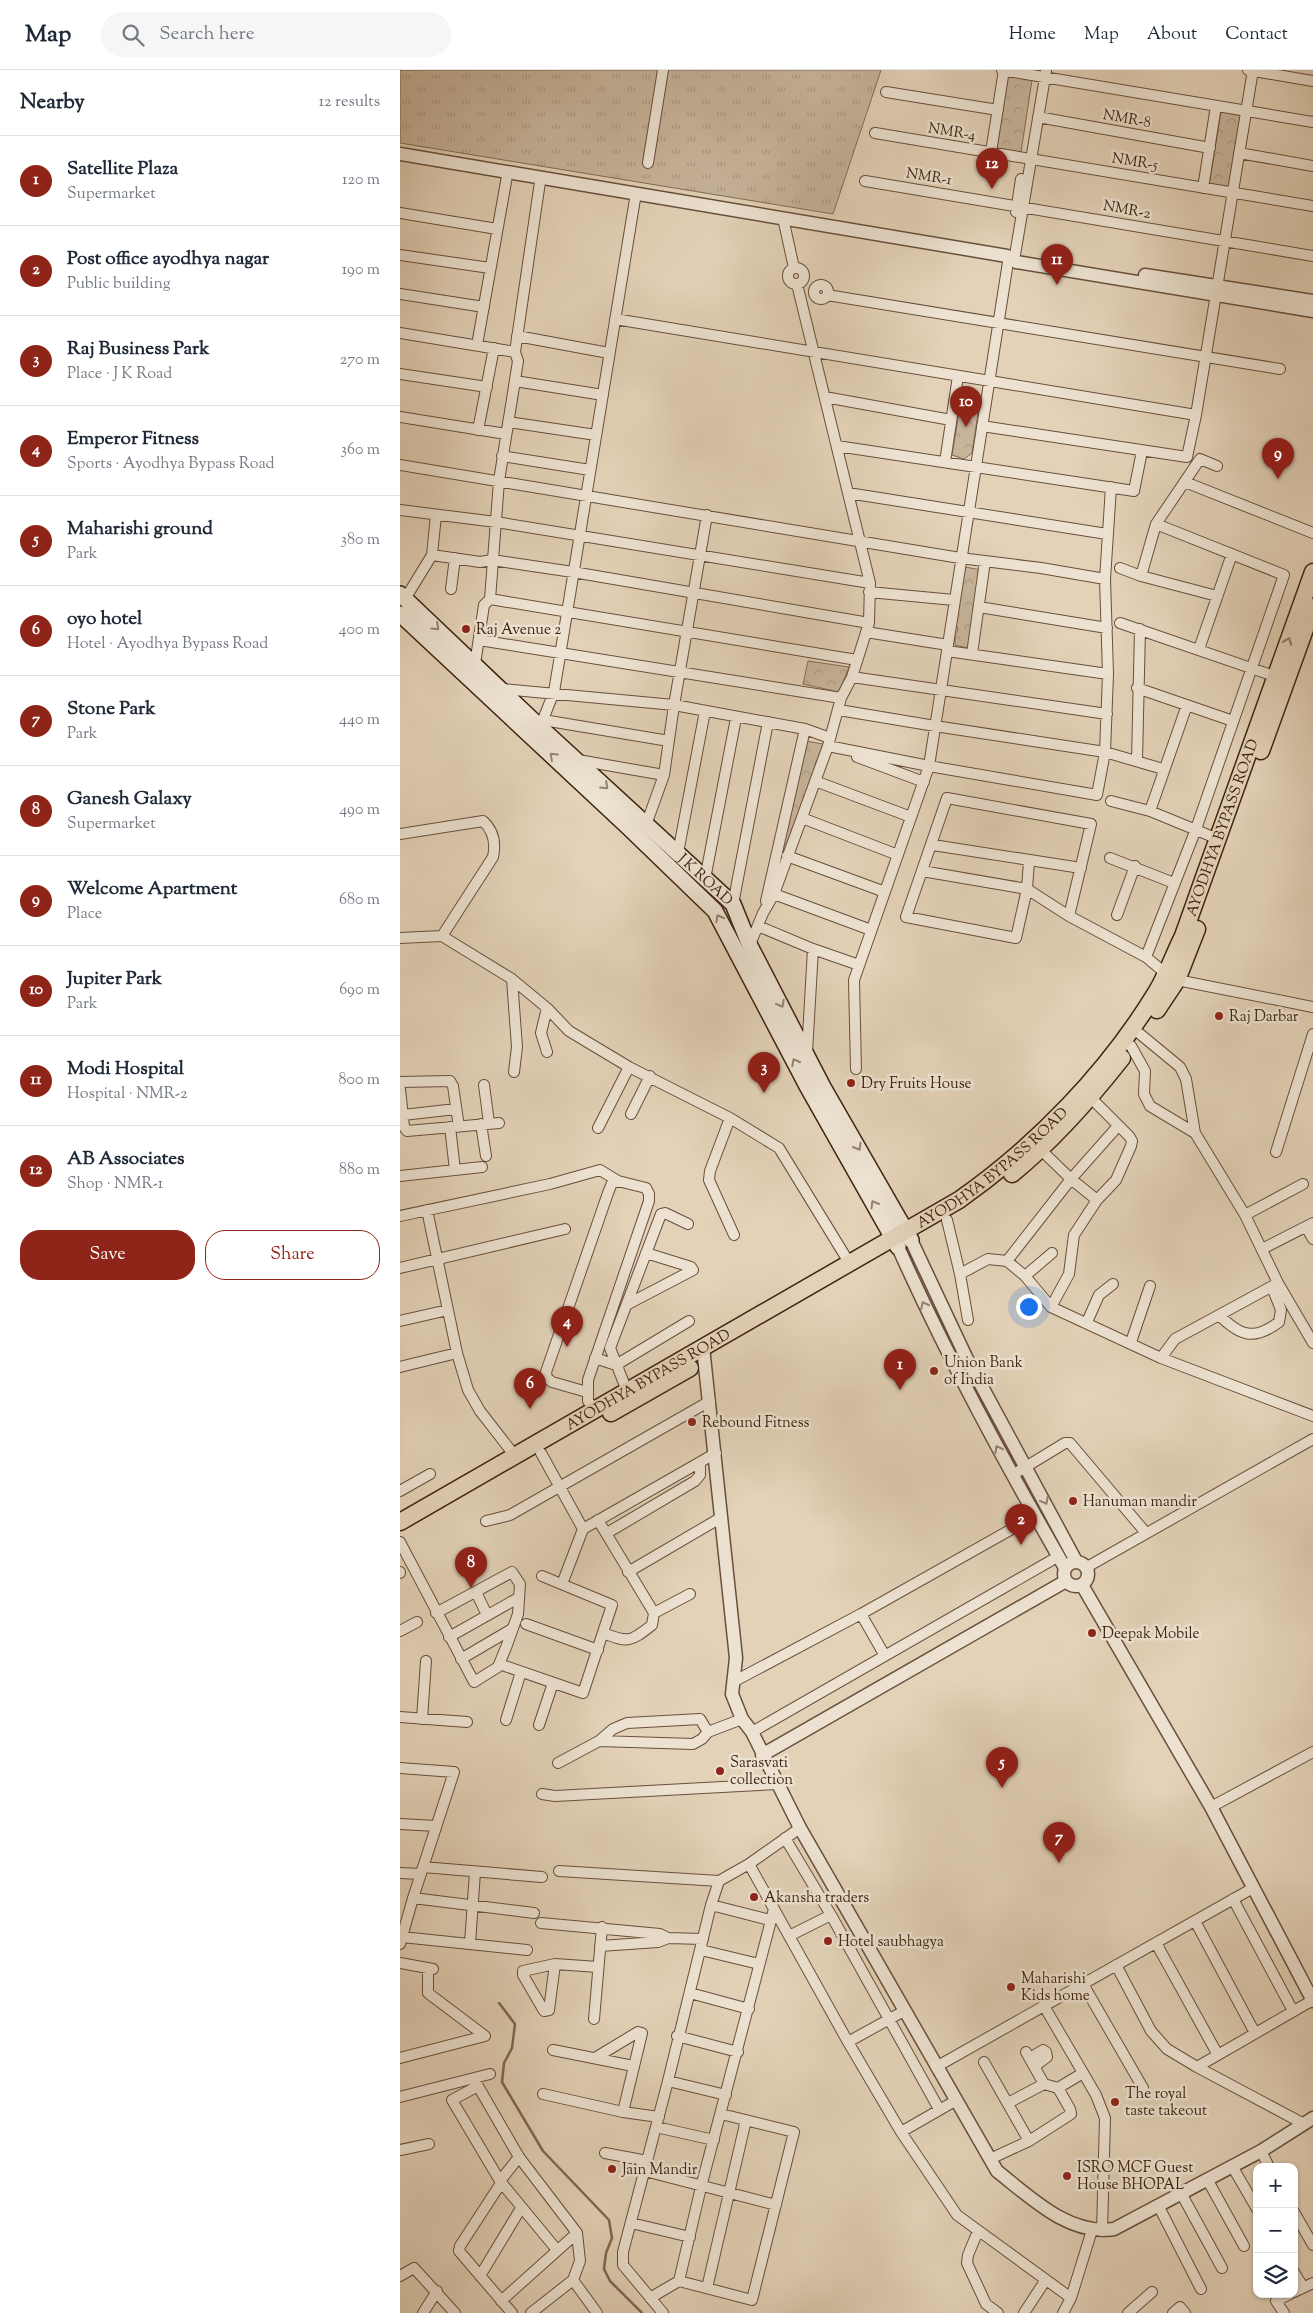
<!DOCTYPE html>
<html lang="en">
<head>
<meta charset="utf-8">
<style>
	body { margin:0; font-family:"Sorts Mill Goudy",serif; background:#f6f6f7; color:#1f2937 }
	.controls { position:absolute; right:15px; bottom:15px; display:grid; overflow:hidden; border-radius:10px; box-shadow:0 1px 4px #0004 }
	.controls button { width:45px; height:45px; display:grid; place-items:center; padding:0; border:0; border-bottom:1px solid #e0e1e3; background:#fff; color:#1f2937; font:25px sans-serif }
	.you { position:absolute; left:628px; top:1236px; width:18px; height:18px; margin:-12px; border:4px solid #fff; border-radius:50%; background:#1a73e8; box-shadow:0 0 0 8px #1a73e833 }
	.badge { display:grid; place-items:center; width:32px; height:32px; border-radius:50%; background:#8f2418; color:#fff; font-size:16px; font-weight:700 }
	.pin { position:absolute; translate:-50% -41px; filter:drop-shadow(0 1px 2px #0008) }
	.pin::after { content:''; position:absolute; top:26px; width:18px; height:15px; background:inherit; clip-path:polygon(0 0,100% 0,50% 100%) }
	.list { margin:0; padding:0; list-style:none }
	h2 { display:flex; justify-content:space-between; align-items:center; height:65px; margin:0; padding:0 20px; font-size:21px }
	h2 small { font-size:16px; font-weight:400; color:#747a83 }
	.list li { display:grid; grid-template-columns:32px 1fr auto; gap:15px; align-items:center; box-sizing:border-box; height:90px; padding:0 20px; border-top:1px solid #e0e1e3 }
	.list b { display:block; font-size:19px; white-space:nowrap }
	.list p { margin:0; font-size:16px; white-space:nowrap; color:#747a83 }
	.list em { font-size:16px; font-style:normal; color:#747a83 }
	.actions { display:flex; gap:10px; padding:15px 20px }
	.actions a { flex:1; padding:11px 0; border:1px solid #8f2418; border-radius:20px; text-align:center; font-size:18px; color:#8f2418 }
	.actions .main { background:#8f2418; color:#fff }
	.icon { flex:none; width:28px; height:28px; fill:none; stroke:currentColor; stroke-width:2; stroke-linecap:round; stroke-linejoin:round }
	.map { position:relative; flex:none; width:913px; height:2243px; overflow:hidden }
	header { display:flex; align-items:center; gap:30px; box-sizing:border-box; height:70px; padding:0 25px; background:#fff; border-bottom:1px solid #e0e1e3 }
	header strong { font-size:24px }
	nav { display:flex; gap:28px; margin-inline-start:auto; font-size:18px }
	.search { width:350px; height:45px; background:#f6f6f7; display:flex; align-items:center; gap:12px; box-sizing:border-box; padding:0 18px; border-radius:28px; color:#747a83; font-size:19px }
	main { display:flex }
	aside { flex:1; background:#fff }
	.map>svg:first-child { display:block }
</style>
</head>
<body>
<header>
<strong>Map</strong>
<div class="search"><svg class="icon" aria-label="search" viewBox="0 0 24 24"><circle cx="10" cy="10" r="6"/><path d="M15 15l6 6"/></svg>Search here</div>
<nav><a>Home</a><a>Map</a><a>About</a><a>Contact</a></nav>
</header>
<main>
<aside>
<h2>Nearby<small>12 results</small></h2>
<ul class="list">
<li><span class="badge">1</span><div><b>Satellite Plaza</b><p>Supermarket</p></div><em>120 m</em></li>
<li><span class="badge">2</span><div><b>Post office ayodhya nagar</b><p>Public building</p></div><em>190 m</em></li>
<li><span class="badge">3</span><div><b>Raj Business Park</b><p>Place · J K Road</p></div><em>270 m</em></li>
<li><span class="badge">4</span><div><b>Emperor Fitness</b><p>Sports · Ayodhya Bypass Road</p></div><em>360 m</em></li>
<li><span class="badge">5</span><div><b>Maharishi ground</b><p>Park</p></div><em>380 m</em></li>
<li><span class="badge">6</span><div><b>oyo hotel</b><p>Hotel · Ayodhya Bypass Road</p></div><em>400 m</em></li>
<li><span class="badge">7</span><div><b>Stone Park</b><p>Park</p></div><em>440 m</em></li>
<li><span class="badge">8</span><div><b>Ganesh Galaxy</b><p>Supermarket</p></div><em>490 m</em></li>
<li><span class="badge">9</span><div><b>Welcome Apartment</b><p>Place</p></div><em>680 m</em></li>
<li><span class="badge">10</span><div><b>Jupiter Park</b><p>Park</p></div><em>690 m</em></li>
<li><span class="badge">11</span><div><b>Modi Hospital</b><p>Hospital · NMR-2</p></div><em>800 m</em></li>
<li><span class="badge">12</span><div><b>AB Associates</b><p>Shop · NMR-1</p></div><em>880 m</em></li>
</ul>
<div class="actions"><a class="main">Save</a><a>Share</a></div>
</aside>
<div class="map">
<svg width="913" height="2243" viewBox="0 0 913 2243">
	<defs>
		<pattern id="grass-tufts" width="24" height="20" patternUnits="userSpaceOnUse" patternTransform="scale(1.25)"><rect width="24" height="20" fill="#c7b49b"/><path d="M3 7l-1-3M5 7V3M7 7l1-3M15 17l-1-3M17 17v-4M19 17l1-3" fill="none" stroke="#ac9a84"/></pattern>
		<pattern id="park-crowns" width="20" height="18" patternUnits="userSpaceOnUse" patternTransform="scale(1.25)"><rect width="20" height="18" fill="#c7b49b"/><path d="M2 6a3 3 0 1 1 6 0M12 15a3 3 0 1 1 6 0" fill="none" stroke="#ac9a84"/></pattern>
	</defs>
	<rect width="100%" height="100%" fill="#e3d2b8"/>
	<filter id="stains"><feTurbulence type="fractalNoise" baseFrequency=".004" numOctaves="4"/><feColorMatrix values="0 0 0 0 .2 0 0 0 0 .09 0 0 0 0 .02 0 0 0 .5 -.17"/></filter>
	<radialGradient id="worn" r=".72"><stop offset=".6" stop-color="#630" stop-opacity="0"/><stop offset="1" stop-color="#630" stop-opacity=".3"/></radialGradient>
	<path fill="url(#grass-tufts)" stroke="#836c56" d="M0 0H481L433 144 0 73Z"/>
	<path fill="url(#park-crowns)" stroke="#836c56" d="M608 6 632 10 621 82 596 78Z
		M821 41 841 44 829 119 809 116Z
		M570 320 574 321 580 330 572 383 564 389 552 385 562 325Z
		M565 497 582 500 574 559 569 567 572 573 568 578 555 575V564L558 560 556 554Z
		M408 591 449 597 439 622 403 614Z
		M406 671 423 674 372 816Z"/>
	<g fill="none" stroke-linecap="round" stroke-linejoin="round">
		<path stroke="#806853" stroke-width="2.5" d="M99 1933 115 1954 112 1978 104 1993 102 2012 143 2081 209 2150 212 2168 206 2183 204 2199 210 2211 242 2243"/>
		<defs>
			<path id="minor" d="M602 0 913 52
				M848 0 913 11
				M486 22 598 40
				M638 47 810 78
				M475 63 913 136
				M591 82 604 0
				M839 83 913 96
				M248 93 263 0
				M465 111 913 186
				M803 118 816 36
				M616 142 621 109
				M0 143 97 159
				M383 148 394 198
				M0 185 90 198
				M615 185 646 1
				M388 206a8 8 0 1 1 16 0a8 8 0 1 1-16 0Z
				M414 222a7 7 0 1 1 14 0a7 7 0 1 1-14 0Z
				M0 224 84 237
				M427 225 880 299
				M215 249 796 345
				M0 263 115 282
				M117 266 209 283
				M77 275 107 106
				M0 304 87 317
				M115 311 203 325
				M425 327 551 350
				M0 347 106 364
				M108 352 196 365
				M582 356 787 387 796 345 853 0
				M78 360 94 278
				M437 376 734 421 742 381
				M102 386 190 400
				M545 392 558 306
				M0 395 560 488 641 498 705 509
				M785 412 913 463
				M448 423 707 464
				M0 440 96 452 470 513
				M32 485 80 492 92 490 173 502 469 553
				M720 498 741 506 817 526
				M741 506 756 454 800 389 817 396
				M51 519 55 488
				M469 522 554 530
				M5 529 32 485 36 445
				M90 529 457 590
				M579 537 707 558
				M720 553 880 608
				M466 562 548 575
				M79 570 441 628
				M799 579 832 484
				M547 581 708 604
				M572 584 585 491
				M75 594 84 535 90 529 99 411 118 291 115 282 140 112
				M452 607 707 644
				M737 618 833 651
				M103 619 274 635 405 659 430 668
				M439 640 535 656 705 682 763 699
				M143 650 269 671
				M140 657 154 622 236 123
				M428 676 529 696 697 725 705 682 708 604 705 509 711 417
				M457 687 524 712
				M178 690 264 705
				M737 690 740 559
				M415 711 511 747
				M711 731 750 741 818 769
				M750 741 787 635
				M402 748 498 785
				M246 755 264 705 274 635 307 445
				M0 764 83 751C94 761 96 773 93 787L42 866
				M533 775 681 798
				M278 783 305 641
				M387 786 485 822
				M710 788 774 813
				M629 791 627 819 616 868 506 847 547 728 691 754 669 846
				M522 801 627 819 669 846 746 887 765 903 777 910 913 937
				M305 809 336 648
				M374 824 471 860
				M366 831 405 659
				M333 834 368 652
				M717 845 735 796
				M358 856 413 879 459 895
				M0 868 42 866 112 909 147 938 169 961 229 997 330 1048 379 1078 450 1194
				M349 877 363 843 374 824 428 676 441 628 452 607 469 553 470 513 397 214
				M746 887 796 759 884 505 756 454
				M112 909 117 977 114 1002
				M740 964 780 997 786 1009 795 1063 845 1145 878 1213 913 1273
				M731 976 745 1001 744 1024 750 1036 795 1063
				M147 982 141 963 147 938
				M407 983 413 879
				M456 999 454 910 529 696 608 192
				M0 1012 50 1011 53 1016 59 1057
				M84 1015 89 1053
				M0 1019 4 1057 7 1061 99 1053
				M231 1044 250 1006
				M3 1045 56 1039
				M330 1048 310 1101 309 1110 334 1165
				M81 1054 86 1086
				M50 1057 55 1100
				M198 1058 229 997
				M641 1080 671 1109 697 1130
				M876 1082 913 964
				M0 1106 82 1097
				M27 1140 57 1283 68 1320 80 1341 115 1386
				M845 1145 903 1114
				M0 1146 150 1114 200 1100 218 1111
				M547 1150 560 1204 568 1250
				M906 1157 913 1169
				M862 1179 913 1153
				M607 1191 671 1109 718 1056
				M0 1198 165 1159
				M560 1204 588 1189 607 1191 625 1206 651 1237 761 1288 913 1346
				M625 1206 652 1183
				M228 1234 293 1200 291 1197 246 1183
				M651 1237 669 1204 674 1165 697 1130 716 1110 731 1076 732 1071 729 1066 691 1028
				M819 1245C840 1266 854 1271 879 1252L881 1240 872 1217
				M0 1251 48 1240
				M687 1252 699 1225 713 1214
				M731 1272 750 1216
				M195 1288 216 1295 289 1251
				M761 1288 775 1269 878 1213
				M0 1297 57 1283
				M227 1321 210 1278 261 1144 265 1143 288 1154
				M187 1322 152 1312 147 1308 146 1302 208 1123 212 1113 218 1111 246 1118 249 1124V1131L188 1310V1331L195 1340
				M141 1383 183 1459
				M619 1401 665 1373H670L746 1463
				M0 1421 30 1404
				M198 1450 254 1543 252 1555C230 1572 229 1573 203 1563
				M86 1451 110 1445 310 1331
				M207 1463 295 1411 300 1405V1392
				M0 1472 74 1612 98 1597 107 1575 118 1544 120 1514 112 1502 36 1543
				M687 1497 913 1369
				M228 1502 322 1447
				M0 1503V1502
				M162 1514 183 1459 316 1383
				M76 1522 87 1545
				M254 1543 290 1524
				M461 1544 485 1586
				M126 1554 198 1580
				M0 1561 17 1552
				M49 1567 118 1528
				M61 1589 112 1559
				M105 1596 183 1623 212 1535 142 1506
				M333 1612 461 1544 635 1446
				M0 1647 67 1652
				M22 1649 26 1591
				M106 1650 121 1602
				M139 1655 153 1613
				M352 1662 659 1486
				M199 1671 213 1659 227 1653 300 1649 308 1662
				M158 1693 199 1671 293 1674 302 1669 308 1662 342 1649
				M0 1698 54 1702 13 1828 0 1874
				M142 1724 155 1726 377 1714
				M811 1737 913 1682
				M0 1754 36 1756
				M385 1768 431 1845 539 2039
				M349 1794 448 1972 501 2062 557 2145 671 2228
				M23 1797 142 1807
				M159 1801 319 1811
				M0 1803 21 1804
				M13 1828 134 1843
				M833 1829 893 1941
				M311 1835 370 1850
				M795 1851 855 1963
				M141 1853 260 1864 268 1868 303 1869
				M389 1866 431 1845
				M2 1867 127 1880
				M756 1873 818 1985
				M70 1874 75 1802
				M200 1876 258 1872 268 1868
				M301 1880 359 1894
				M0 1893 33 1899
				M155 1894 149 1940 144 1941 123 1905V1901L155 1894 198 1897
				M716 1895 751 1961 767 1979 797 1997 904 2054
				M683 1914 743 2018
				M290 1923 349 1939
				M644 1936 696 2025 705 2048 702 2161
				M194 1949 202 1857
				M277 1966 338 1982
				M448 1972 504 1941
				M153 1980 233 1996
				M0 1988 85 1966 28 1923V1898
				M195 1988 238 1962 242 1963 223 2042
				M630 1988 643 1980 646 1982 647 1987 635 1996
				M584 1992 629 2071
				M536 1997 853 1818
				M797 1997 913 1930
				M268 2011 326 2025
				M658 2018 683 2003
				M143 2024 223 2042 259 2047
				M0 2027 90 2004
				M608 2033 644 2014
				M256 2057 314 2070
				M501 2062 555 2031
				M0 2080 29 2074
				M861 2081 869 2097
				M205 2083 247 2091
				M590 2089 629 2071 671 2044 670 2039 658 2018 644 2014 626 1982
				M832 2096 857 2139
				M245 2101 376 2135
				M807 2109 844 2176
				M100 2111 119 2087
				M101 2113 60 2176 59 2181 112 2243
				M781 2123 822 2198
				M758 2135 801 2219
				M894 2142 913 2175
				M231 2153 290 2167
				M578 2161 568 2185 567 2193 586 2234 598 2243
				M157 2180 100 2111 52 2030 78 2016 119 2087 177 2163 180 2191 173 2210 197 2243
				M894 2202 903 2217
				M0 2206 14 2198 55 2243
				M80 2206 121 2138
				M279 2211 352 2230 394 2062 321 2044
				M307 2218 346 2050
				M894 2222 913 2213
				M250 2228 279 2211 301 2117 374 1839
				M101 2231 177 2163
				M23 2243 37 2221
				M131 2243 173 2210
				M263 2243 223 2195V2182L268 2011 311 1835 319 1811 349 1794 400 1758
				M624 2243 645 2211
				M663 2243 671 2228 692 2160
				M728 2243 752 2222
				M773 2243 780 2237 785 2243
				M884 2243 876 2231 890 2224"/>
			<path id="tertiary" d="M0 84 607 186
				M616 192 913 241
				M745 205 913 231
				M511 1170 566 1287 676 1491
				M498 1177C547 1287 605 1393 665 1498
				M303 1277 336 1588 332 1624 342 1649 352 1662 400 1758 597 2101C630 2127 669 2166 714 2159L861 2081 913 2048
				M664 1504a12 12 0 1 1 24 0a12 12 0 1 1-24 0Z
				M682 1515 811 1737 913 1931
				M362 1685 666 1511"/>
			<g id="secondary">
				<path id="s1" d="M0 524 140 657 333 834 350 876 423 1017 511 1170"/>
				<path d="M0 544 228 757 315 841 407 1016 498 1177"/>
			</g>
			<g id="primary">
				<path d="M861 681 913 537"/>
				<path d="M757 940 777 910 797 859"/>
				<path d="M612 1104C654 1070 689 1030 722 988"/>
				<path d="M211 1343 290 1298"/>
				<path id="s2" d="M0 1452 559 1130C637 1075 707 1003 757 921 767 904 774 884 783 866L913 502"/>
			</g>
		</defs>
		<use href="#minor" stroke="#684f3a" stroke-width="12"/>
		<use href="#tertiary" stroke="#684f3a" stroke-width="15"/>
		<use href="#secondary" stroke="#3f2310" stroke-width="18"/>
		<use href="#primary" stroke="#3f2310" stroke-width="19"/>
		<use href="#minor" stroke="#ede2d1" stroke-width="10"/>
		<use href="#tertiary" stroke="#ede2d1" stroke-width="12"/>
		<use href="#secondary" stroke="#ede2d1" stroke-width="15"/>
		<use href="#primary" stroke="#e3d2b8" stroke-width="16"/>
	</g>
	<defs><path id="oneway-chevron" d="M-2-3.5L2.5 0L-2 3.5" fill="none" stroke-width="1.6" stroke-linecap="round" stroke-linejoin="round" transform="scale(1.25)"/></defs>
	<g stroke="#968270">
		<use href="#oneway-chevron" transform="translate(36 557) rotate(43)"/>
		<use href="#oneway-chevron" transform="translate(153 686) rotate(-137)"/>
		<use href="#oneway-chevron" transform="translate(205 716) rotate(43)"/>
		<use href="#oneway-chevron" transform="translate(319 848) rotate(-118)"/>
		<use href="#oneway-chevron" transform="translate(381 934) rotate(62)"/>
		<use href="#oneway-chevron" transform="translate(395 992) rotate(-117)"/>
		<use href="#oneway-chevron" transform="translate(458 1077) rotate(60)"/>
		<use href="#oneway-chevron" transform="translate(474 1134) rotate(-120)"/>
		<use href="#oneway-chevron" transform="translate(524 1235) rotate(-117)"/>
		<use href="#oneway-chevron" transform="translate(598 1379) rotate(-118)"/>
		<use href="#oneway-chevron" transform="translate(645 1431) rotate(62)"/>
	</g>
	<use stroke="#917a64" href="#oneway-chevron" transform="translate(888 571) rotate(-70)"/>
	<g fill="#8f2418" stroke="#ede2d1" stroke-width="2">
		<circle cx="66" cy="559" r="5"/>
		<circle cx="819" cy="946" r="5"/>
		<circle cx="451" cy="1013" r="5"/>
		<circle cx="534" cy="1301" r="5"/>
		<circle cx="292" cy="1352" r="5"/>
		<circle cx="673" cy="1431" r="5"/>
		<circle cx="692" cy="1563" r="5"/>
		<circle cx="320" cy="1701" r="5"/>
		<circle cx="354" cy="1827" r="5"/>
		<circle cx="428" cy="1871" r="5"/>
		<circle cx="611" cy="1917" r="5"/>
		<circle cx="715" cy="2032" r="5"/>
		<circle cx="212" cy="2099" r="5"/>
		<circle cx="667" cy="2106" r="5"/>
	</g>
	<g text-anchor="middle" stroke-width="5" stroke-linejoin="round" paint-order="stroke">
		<g font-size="15" fill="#3f2310" stroke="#ede2d1">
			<text transform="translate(727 48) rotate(10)" y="5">NMR-8</text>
			<text transform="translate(552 61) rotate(9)" y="5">NMR-4</text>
			<text transform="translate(735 91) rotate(9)" y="5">NMR-5</text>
			<text transform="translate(529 106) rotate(9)" y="5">NMR-1</text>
			<text transform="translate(727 139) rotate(10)" y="5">NMR-2</text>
			<text dy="5" stroke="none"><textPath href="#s2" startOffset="1111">AYODHYA BYPASS ROAD</textPath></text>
			<text dy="5" stroke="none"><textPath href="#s1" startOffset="418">J K ROAD</textPath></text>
			<text dy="5" stroke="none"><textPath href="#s2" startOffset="691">AYODHYA BYPASS ROAD</textPath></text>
			<text dy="5" stroke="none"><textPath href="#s2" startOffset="286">AYODHYA BYPASS ROAD</textPath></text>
		</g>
		<g font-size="15" fill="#3f2310" stroke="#ede2d1" text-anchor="start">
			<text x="76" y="564">Raj Avenue 2</text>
			<text x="829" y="951">Raj Darbar</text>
			<text x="461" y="1018">Dry Fruits House</text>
			<text x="544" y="1297">Union Bank<tspan x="544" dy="17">of India</tspan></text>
			<text x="302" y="1357">Rebound Fitness</text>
			<text x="683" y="1436">Hanuman mandir</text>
			<text x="702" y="1568">Deepak Mobile</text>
			<text x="330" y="1697">Sarasvati<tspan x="330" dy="17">collection</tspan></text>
			<text x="364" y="1832">Akansha traders</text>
			<text x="438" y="1876">Hotel saubhagya</text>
			<text x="621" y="1913">Maharishi<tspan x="621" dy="17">Kids home</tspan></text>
			<text x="725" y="2028">The royal<tspan x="725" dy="17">taste takeout</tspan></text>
			<text x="677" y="2102">ISRO MCF Guest<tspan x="677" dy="17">House BHOPAL</tspan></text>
			<text x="222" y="2104">Jain Mandir</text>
		</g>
	</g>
	<rect width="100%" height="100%" filter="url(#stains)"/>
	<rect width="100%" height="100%" fill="url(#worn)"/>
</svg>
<div class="controls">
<button>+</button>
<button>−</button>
<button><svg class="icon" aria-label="layers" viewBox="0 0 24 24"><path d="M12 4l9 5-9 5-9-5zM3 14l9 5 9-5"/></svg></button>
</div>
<div class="you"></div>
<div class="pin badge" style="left:500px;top:1320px">1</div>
<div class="pin badge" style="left:621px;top:1475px">2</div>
<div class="pin badge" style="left:364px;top:1023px">3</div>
<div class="pin badge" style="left:167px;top:1277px">4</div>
<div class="pin badge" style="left:602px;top:1718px">5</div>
<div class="pin badge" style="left:130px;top:1339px">6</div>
<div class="pin badge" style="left:659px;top:1793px">7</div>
<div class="pin badge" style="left:71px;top:1518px">8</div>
<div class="pin badge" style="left:878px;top:409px">9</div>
<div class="pin badge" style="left:566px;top:357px">10</div>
<div class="pin badge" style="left:657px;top:215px">11</div>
<div class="pin badge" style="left:592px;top:119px">12</div>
</div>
</main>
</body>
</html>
